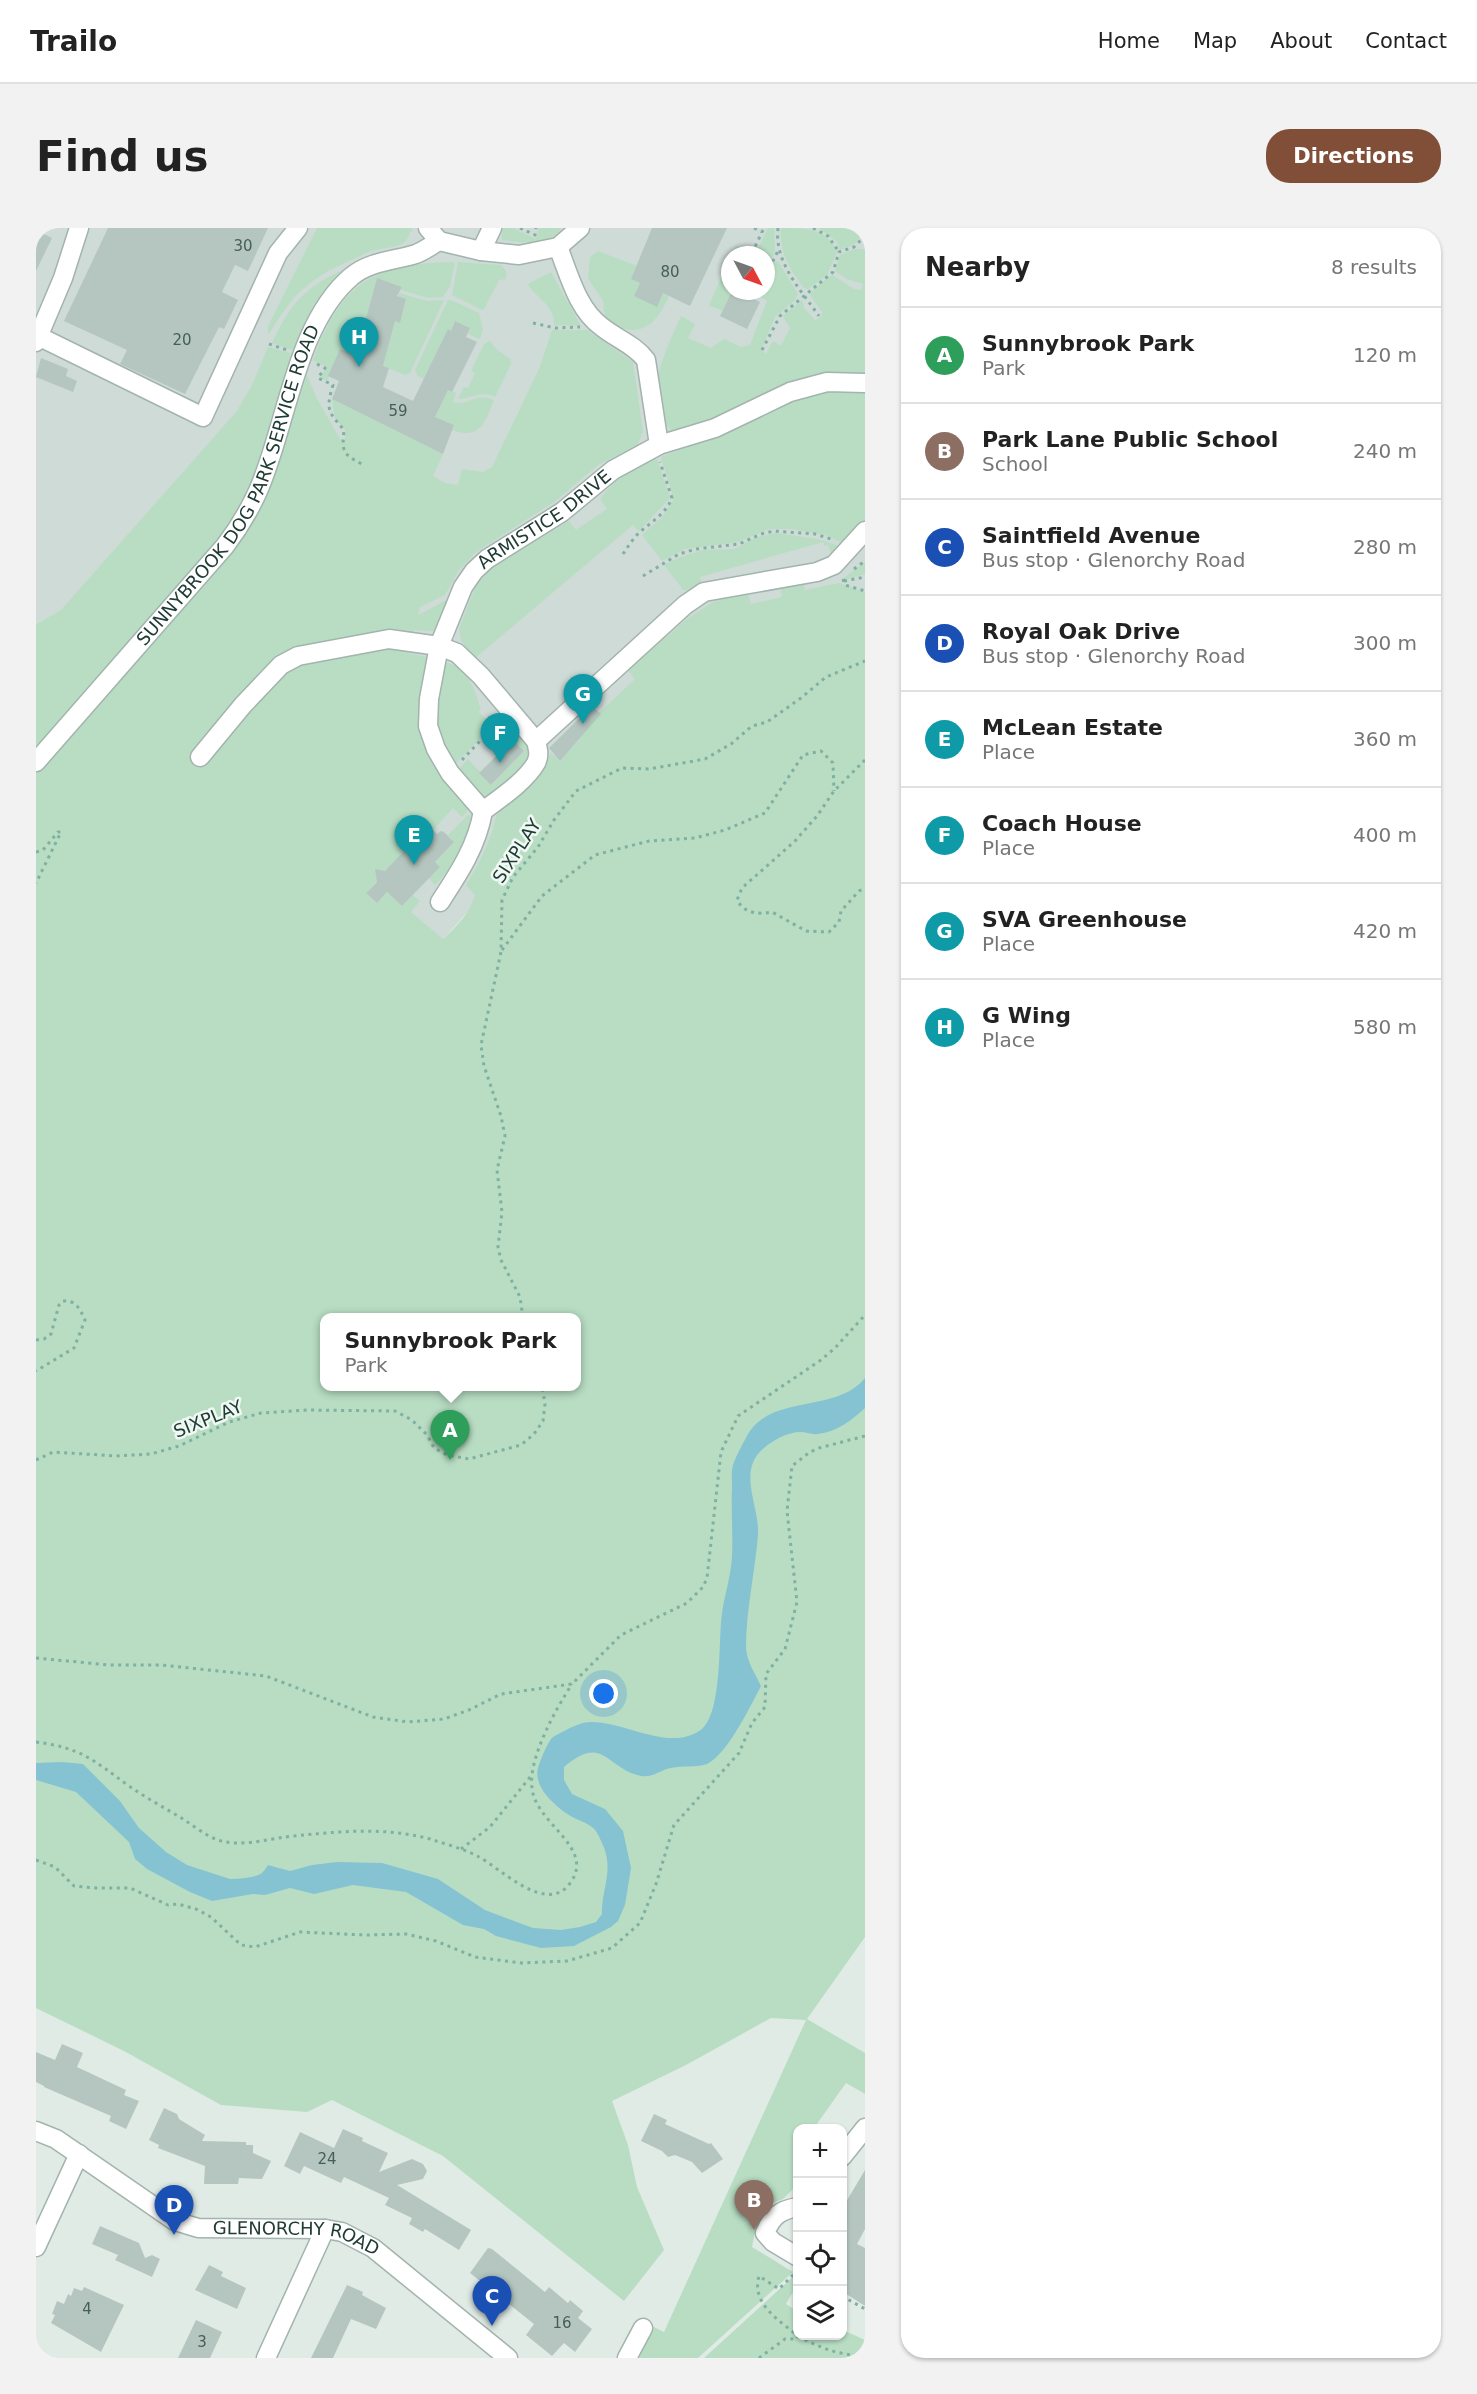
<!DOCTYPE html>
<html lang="en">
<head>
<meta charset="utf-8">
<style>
	body { margin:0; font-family:"DejaVu Sans",sans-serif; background:#f2f2f2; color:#222 }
	.controls { position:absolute; right:18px; bottom:18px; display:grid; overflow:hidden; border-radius:12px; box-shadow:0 2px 4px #0004 }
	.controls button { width:54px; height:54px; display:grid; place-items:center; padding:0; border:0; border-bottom:2px solid #e0e0e0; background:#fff; color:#222; font:30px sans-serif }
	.compass { position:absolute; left:685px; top:18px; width:54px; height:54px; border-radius:50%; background:#fff; box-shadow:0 2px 4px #0004; rotate:131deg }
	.you { position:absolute; left:568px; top:1466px; width:21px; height:21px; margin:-15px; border:4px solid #fff; border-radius:50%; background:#1a73e8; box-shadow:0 0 0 9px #1a73e833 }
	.badge { display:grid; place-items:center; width:39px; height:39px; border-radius:50%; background:#814e38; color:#fff; font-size:20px; font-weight:700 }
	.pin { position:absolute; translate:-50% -50px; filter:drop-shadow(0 2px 3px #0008) }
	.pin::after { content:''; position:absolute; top:32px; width:21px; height:18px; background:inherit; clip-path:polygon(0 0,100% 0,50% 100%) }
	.popup { position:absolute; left:284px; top:1085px; width:261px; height:78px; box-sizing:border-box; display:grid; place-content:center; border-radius:12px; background:#fff; filter:drop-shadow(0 2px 4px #0005); font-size:20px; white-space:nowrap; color:#767676 }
	.popup b { font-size:22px; color:#222 }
	.popup::after { content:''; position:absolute; left:50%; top:100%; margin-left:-12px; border:12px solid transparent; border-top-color:#fff }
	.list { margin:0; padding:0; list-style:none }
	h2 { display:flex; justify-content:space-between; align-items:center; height:78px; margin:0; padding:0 24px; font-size:26px }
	h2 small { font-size:20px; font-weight:400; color:#767676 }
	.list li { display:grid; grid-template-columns:39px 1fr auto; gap:18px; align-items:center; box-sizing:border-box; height:96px; padding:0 24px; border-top:2px solid #e0e0e0 }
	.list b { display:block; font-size:22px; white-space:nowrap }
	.list p { margin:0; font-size:20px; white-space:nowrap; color:#767676 }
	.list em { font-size:20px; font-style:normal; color:#767676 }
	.icon { flex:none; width:33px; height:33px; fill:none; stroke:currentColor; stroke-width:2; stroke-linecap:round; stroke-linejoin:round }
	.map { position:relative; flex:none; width:829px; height:2130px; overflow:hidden; border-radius:24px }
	header { display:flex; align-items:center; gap:36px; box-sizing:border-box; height:84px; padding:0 30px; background:#fff; border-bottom:2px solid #e0e0e0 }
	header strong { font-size:28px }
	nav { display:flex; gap:33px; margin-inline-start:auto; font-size:21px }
	.intro { display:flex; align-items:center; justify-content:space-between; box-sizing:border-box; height:144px; padding:0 36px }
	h1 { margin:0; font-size:42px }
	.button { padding:15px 27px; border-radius:24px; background:#814e38; color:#fff; font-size:21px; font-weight:700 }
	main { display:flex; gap:36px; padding:0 36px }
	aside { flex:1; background:#fff; border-radius:24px; box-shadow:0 2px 4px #0004 }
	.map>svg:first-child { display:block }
</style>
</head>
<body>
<header>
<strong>Trailo</strong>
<nav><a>Home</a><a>Map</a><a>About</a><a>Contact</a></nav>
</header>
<div class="intro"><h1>Find us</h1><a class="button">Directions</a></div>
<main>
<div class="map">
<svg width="829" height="2130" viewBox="0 0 829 2130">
	<rect width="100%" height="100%" fill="#e0ebe6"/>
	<path fill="#cedbd6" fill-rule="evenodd" d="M0 0H829V393L440 667 436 679 407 711 292 704 374 418 25 382 0 396ZM694 27H730V63H694Z"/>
	<path fill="#b8ddc3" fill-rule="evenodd" d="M281 0H375L377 3 374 4C371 23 344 18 331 25 312 33 289 43 273 56 255 69 244 89 232 107V98Z
		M465 0H477L500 11 503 0H525C514 20 482 14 466 12Z
		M732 0H738L739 24 730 42V27H696L700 18 719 27Z
		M745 0C768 0 792 0 801 24L791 47 772 61 768 60C754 41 743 25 745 0Z
		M783 0H829V1L819 16 804 22 801 14Z
		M818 21H829V147L799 144 779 149 649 204H637C603 171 630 123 645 88L659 96 652 110 675 120 688 111 705 119 714 117 731 73 722 67 724 63H730V50L738 35 742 33 762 66 759 72 739 89 725 122 730 126 737 113 745 118 754 100 747 88 766 72 768 80 779 92 785 89 786 84 774 67 777 62 796 47 818 61 825 62 827 56 811 51 799 43 804 27Z
		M562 23 601 38 595 51 633 68C619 100 602 112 569 92L567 73 552 50 554 29Z
		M694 31V63H696L686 83 673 77Z
		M419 34 414 58 407 69 392 70 365 62 366 59 341 50 320 127 304 122 291 153 285 150 290 139 277 132C306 54 336 36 419 34Z
		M422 34 465 37 470 43V51L463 52 448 81 446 82 416 67Z
		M308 41 276 81 259 123 236 115C255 74 268 61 308 41Z
		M515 44 545 98 518 97C519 76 501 72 492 56Z
		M363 65 391 73 408 72 374 145 369 147 347 138 359 93 364 95 370 72 362 68Z
		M412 72H415L443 85 447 102 444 111 432 106 434 100 419 93 415 103 412 102 388 151 382 148 379 142Z
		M516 102H551L597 134 607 204 601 217 562 237 521 272 440 324 423 342 409 367 384 379 382 387 413 371 402 400 399 403 378 402 372 425 392 429 394 432 387 477 416 559 433 581 426 589 417 580 397 602 393 598 380 611V617L370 614 368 623 330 665 341 675 351 664 366 678 377 667 384 673 375 684 407 711C421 698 434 685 439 667L430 657C444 634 456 611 461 584L498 552 515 525 524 532 545 510 544 509 563 485 599 451 592 442 651 391 677 374 711 363 715 376 746 369 743 354 767 349 769 362 803 355 829 364V1709L771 1791 829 1825V1866L810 1855 778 1900H762L761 1929 759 1933 761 1944 760 1958 747 1971 737 1975 727 1988 719 2004 716 2019 757 2044 662 2130H603L618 2099 628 2104 770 1792 735 1790 650 1837 576 1873 592 1917 601 1959 628 2022 588 2073 407 1928 296 1872 271 1884 185 1877 88 1823 0 1780V396L25 382 201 183 217 155 232 119 258 126 234 194 251 200 271 147 280 169 304 211 309 212V202L299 191 296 171 407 226 397 248 409 255 422 257 426 241 447 244 456 239 503 141ZM288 1090H540V1158H288Z
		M454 113 459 120 474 131 475 136 459 169C445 162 436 171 422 171L428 159 432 160 439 145 435 143 448 116Z
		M412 162 420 165 417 174C434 179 436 164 458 172 449 195 444 212 416 202L418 197 399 189Z
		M794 163 829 164V292L809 316 789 307 756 301H733L702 314 649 321 626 333 606 307 626 289 638 271 625 229 678 209 760 170Z
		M621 231 634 270 603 303 597 297 438 431 425 412 423 401 440 357 460 336 533 293 540 302 571 281 564 271C583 247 594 242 621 231Z
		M740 305 782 311 806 319 796 328 792 317 789 318 787 314 664 349 666 357 648 363 628 337 644 329 667 322 698 321 719 310Z
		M829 334V346L808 352V350Z
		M410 435C433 438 438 462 445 481L442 484 458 497 414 541C395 497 398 481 410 435Z
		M471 491 496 515 495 533 450 572 423 541 432 531 456 557 488 523 477 512 469 519 468 514 459 504Z
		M433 586C444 607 413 642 399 657L393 650 403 639 399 634 418 614 412 607Z
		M759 2047 761 2048V2057L750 2076 761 2083 762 2108H806L807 2102 829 2112V2130H668Z"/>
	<path fill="#86c3d2" d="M829 1150V1180C816 1192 801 1204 782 1206 776 1207 770 1204 764 1204 752 1204 737 1212 728 1220 700 1243 724 1278 722 1307 719 1344 710 1382 710 1420 711 1434 719 1445 725 1458 715 1477 691 1527 671 1536 659 1540 647 1537 635 1540 624 1542 617 1550 605 1548 570 1541 568 1505 528 1539V1552L536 1566 569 1581 587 1603 595 1640 589 1677 582 1693 575 1699 538 1718 505 1720 460 1708 448 1701 427 1697 370 1664 317 1657 278 1666 254 1660 229 1667 217 1666 176 1673 154 1664 111 1641 99 1631 93 1614 40 1564 0 1552V1535L26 1534 47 1536 84 1573 103 1600 130 1624 151 1637 194 1651C202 1651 219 1650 226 1645 228 1643 230 1640 232 1637L254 1643 276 1637 301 1634 346 1635 402 1651 449 1682 497 1700 525 1702 544 1699 560 1694 566 1686C565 1661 579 1642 566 1615 564 1611 561 1603 557 1600 551 1594 540 1592 533 1587 519 1578 497 1559 502 1540 504 1533 510 1518 515 1511 517 1508 523 1506 526 1504 536 1499 545 1494 556 1494 590 1494 635 1525 666 1501 685 1485 683 1419 685 1395 686 1373 695 1351 696 1328 697 1305 695 1283 696 1260 696 1253 695 1244 697 1237 700 1228 706 1217 711 1208 734 1165 800 1186 829 1150Z"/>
	<path fill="#b5c6c0" d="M72 0H232L212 43 199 37 186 64 202 72 188 101 183 99 149 166 84 136 91 122 28 93Z
		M616 0H691L654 78 627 65 621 79 598 68 604 55 595 51Z
		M0 2 16 10 0 43Z
		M341 50 366 59 361 68 370 71 364 95 359 93 347 138 353 140 347 159 377 173 412 101 415 103 419 93 434 100 430 109 441 114 416 164 412 162 399 189 418 197 407 226 296 171 303 153 292 148 304 121 320 127Z
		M696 63H701L724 74 711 101 684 88Z
		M5 130 32 141 30 148 41 153 37 164 0 149Z
		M556 478 565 486 524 533 513 520Z
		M477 512 488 523 455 557 443 545Z
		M393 598 401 606 405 603 408 604 418 614 399 634 404 639 366 678 351 664 341 675 330 665 341 654 339 641 349 643 368 623 365 612 376 616Z
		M26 1816 47 1825 41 1839 90 1862 88 1867 103 1873 90 1901 73 1893 75 1888 8 1859V1858L0 1854V1824L19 1832Z
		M128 1880 141 1886 143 1891 169 1907 166 1913 210 1914V1917H217V1925L235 1933 226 1951 203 1950 202 1956H168L169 1938 122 1920 123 1917 113 1912Z
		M618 1886 631 1892 629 1896 673 1916 675 1915 687 1931 666 1945 656 1934 639 1927 632 1929 626 1923 605 1913Z
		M307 1901 327 1910 326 1913 352 1925 343 1944 376 1931 387 1936 391 1943 387 1951 361 1957 435 2002 423 2022 389 2001 387 2004 373 1996 376 1990 349 1977 353 1970 308 1949 305 1955 268 1938 264 1946 248 1938 264 1904 298 1920Z
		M829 1942V2001L821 2016 829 2020V2078L807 2064V1979Z
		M64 1998 103 2015 109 2030 116 2027 124 2031 116 2049 79 2032 82 2027 56 2016Z
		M452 2020 456 2021 509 2064 513 2059 532 2075 534 2072 547 2083 542 2090 556 2101 539 2124 528 2115 516 2128 490 2107 498 2096 434 2045Z
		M173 2037 187 2044 185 2048 210 2060 201 2081 159 2062Z
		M311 2057 327 2064 326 2067 350 2080 340 2101 315 2091 297 2130H275Z
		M48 2059 88 2077 65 2124 15 2095 19 2087 16 2086 21 2073 28 2076 32 2066 35 2068 38 2060 46 2063Z
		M160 2092 186 2104 174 2130H142Z"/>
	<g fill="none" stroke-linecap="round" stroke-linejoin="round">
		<defs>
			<g id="minor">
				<path d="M392 0 403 13 445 23 483 27 522 19 544 0"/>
				<path d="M522 19C533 46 541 81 566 99 581 111 599 117 610 132L623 217"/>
				<path d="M445 23 456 0"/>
				<path d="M2 108 167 189 242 25 262 0"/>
				<path d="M0 114 27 50 43 0"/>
				<path d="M164 529 207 477 245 437 262 428 353 411 403 418 421 425 445 448 500 513"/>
				<path id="s1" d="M0 534 189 318C202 301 213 283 222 263 251 198 259 96 316 48 335 33 357 33 380 26 388 23 396 17 403 13"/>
				<path id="s2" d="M447 583 414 545 400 521 392 498 393 471 403 418 427 359 438 343 451 331 526 284 577 242 623 217 679 200 754 164 791 154 829 155"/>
				<path d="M404 674C423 645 441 618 447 583 463 571 490 553 500 535 504 527 502 521 500 513L649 377 668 364 781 344 798 337 829 303"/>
				<path id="s3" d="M0 1903 20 1911 139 1993 162 2000 289 2001 306 2004 337 2020 472 2130"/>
				<path d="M806 1929 829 1900"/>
				<path d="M762 1979C744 1982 736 1988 729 2005L737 2014 762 2029"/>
				<path d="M0 2019 43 1926"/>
				<path d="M230 2130 289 2001"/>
				<path d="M591 2130 607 2100"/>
			</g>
		</defs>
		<use href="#minor" stroke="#a3b3ad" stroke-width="21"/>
		<path stroke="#7fb0a2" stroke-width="3" stroke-dasharray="3 4.5" stroke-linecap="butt" d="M484 0 499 7 500 0
			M718 0 726 4
			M742 0C738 34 764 61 783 88
			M777 0 792 8 803 24
			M716 25 728 0
			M730 47 742 23
			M717 71 722 63
			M497 95 519 100 544 99
			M233 116 251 122
			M726 122 744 88 797 44 803 24 818 19 829 8
			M281 136 289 140 282 150 297 157C289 183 293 184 308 202 306 223 306 226 326 236
			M587 326C591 320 595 314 599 309 611 296 629 288 636 270L624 234
			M818 341 829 333
			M607 348 643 326 660 321 703 316 725 306 738 303 779 306 798 312
			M807 351 809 357 829 363
			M808 353 829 349
			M454 502 467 518 470 511 475 510
			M426 532 462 494
			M829 532 798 563 781 588 759 613 706 660 701 672C708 685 722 687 736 684L770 703 793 704 803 694 805 683 823 663 829 660
			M0 624 7 622 22 604H25L0 655
			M466 722 506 668 559 627 613 613 659 610 689 602 729 585 767 527 785 523 797 535 798 563
			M487 1090 484 1069 465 1032 462 1019 466 984 461 942 469 908 465 888 448 838 445 817 465 724 466 672 477 649 502 619 518 592 540 563 586 540 613 541 669 531 695 516 716 498 731 494 765 470 790 449 829 433
			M0 1112 8 1111 15 1106 23 1077 27 1073C40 1072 44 1081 49 1092L38 1120 0 1143
			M0 1232 17 1224 80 1228 115 1226 143 1218 193 1194 225 1185 271 1182 359 1183 376 1192 391 1207 398 1220 411 1227 433 1231 485 1217 498 1206 507 1193 509 1176 506 1158
			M0 1430 73 1437H125L230 1448 337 1489 372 1494 408 1491 433 1482 465 1466 536 1456 585 1407 651 1375 667 1359 671 1350 685 1224 702 1188 785 1132 799 1120 829 1087
			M0 1514C46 1520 57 1532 93 1558 110 1570 129 1580 147 1591 158 1598 170 1608 182 1612 203 1619 228 1612 249 1609 298 1604 346 1598 394 1611 409 1616 426 1620 441 1628 465 1640 511 1689 535 1654 559 1619 499 1595 496 1560 492 1530 520 1481 536 1456
			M425 1621 454 1599 495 1548
			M0 1632 19 1639 38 1658 60 1660H94L132 1677 142 1676 160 1681 175 1689 205 1717 219 1719 264 1704 329 1707 370 1706 400 1713 439 1729 485 1735 531 1733 576 1720 604 1695 620 1656 638 1597 703 1525 716 1495 729 1479 730 1446 749 1421 761 1374 751 1283 756 1238 774 1224 783 1220 829 1208
			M806 2068 829 2081
			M762 2108C784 2120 803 2127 829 2128
			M723 2130 749 2111H761L762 2108C743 2092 715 2076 723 2048L743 2061 760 2044"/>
		<use href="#minor" stroke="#fff" stroke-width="18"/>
	</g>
	<g text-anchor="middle" stroke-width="5" stroke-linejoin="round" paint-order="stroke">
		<g font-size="15" fill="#455e58">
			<text x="207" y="23">30</text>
			<text x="634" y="49">80</text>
			<text x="146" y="117">20</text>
			<text x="362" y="188">59</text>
			<text x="291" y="1936">24</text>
			<text x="51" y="2086">4</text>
			<text x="526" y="2100">16</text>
			<text x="166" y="2119">3</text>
		</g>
		<g font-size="18" fill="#203c35" stroke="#f0f8f4">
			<text dy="6" stroke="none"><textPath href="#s1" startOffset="342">SUNNYBROOK DOG PARK SERVICE ROAD</textPath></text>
			<text dy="6" stroke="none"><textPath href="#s2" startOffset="354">ARMISTICE DRIVE</textPath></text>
			<text transform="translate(481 623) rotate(-57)" y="6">SIXPLAY</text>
			<text transform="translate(172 1191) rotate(-22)" y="6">SIXPLAY</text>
			<text dy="6" stroke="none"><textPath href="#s3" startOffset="290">GLENORCHY ROAD</textPath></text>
		</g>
	</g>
</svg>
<div class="controls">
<button>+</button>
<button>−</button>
<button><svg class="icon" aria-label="locate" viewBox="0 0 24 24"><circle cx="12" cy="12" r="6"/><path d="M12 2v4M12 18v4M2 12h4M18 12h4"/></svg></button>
<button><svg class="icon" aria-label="layers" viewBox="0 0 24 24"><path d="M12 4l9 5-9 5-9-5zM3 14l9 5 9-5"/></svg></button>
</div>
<svg class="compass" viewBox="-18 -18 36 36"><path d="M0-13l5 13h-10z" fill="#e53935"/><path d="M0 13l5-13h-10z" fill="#767676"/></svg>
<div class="you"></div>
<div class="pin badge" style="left:414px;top:1232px;background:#2e9e5b">A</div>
<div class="popup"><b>Sunnybrook Park</b>Park</div>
<div class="pin badge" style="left:718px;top:2002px;background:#8d6e63">B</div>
<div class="pin badge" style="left:456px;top:2098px;background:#1a4fb4">C</div>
<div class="pin badge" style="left:138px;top:2007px;background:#1a4fb4">D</div>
<div class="pin badge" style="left:378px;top:637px;background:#0f9aa8">E</div>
<div class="pin badge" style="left:464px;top:535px;background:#0f9aa8">F</div>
<div class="pin badge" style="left:547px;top:496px;background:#0f9aa8">G</div>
<div class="pin badge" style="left:323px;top:139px;background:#0f9aa8">H</div>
</div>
<aside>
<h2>Nearby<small>8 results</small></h2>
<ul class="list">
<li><span class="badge" style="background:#2e9e5b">A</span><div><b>Sunnybrook Park</b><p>Park</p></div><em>120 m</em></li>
<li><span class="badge" style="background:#8d6e63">B</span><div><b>Park Lane Public School</b><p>School</p></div><em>240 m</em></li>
<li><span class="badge" style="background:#1a4fb4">C</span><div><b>Saintfield Avenue</b><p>Bus stop · Glenorchy Road</p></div><em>280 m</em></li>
<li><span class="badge" style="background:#1a4fb4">D</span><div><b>Royal Oak Drive</b><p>Bus stop · Glenorchy Road</p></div><em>300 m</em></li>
<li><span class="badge" style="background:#0f9aa8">E</span><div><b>McLean Estate</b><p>Place</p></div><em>360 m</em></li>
<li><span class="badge" style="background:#0f9aa8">F</span><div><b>Coach House</b><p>Place</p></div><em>400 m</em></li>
<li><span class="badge" style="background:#0f9aa8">G</span><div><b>SVA Greenhouse</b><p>Place</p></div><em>420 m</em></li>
<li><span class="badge" style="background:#0f9aa8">H</span><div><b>G Wing</b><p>Place</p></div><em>580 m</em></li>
</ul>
</aside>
</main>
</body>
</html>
